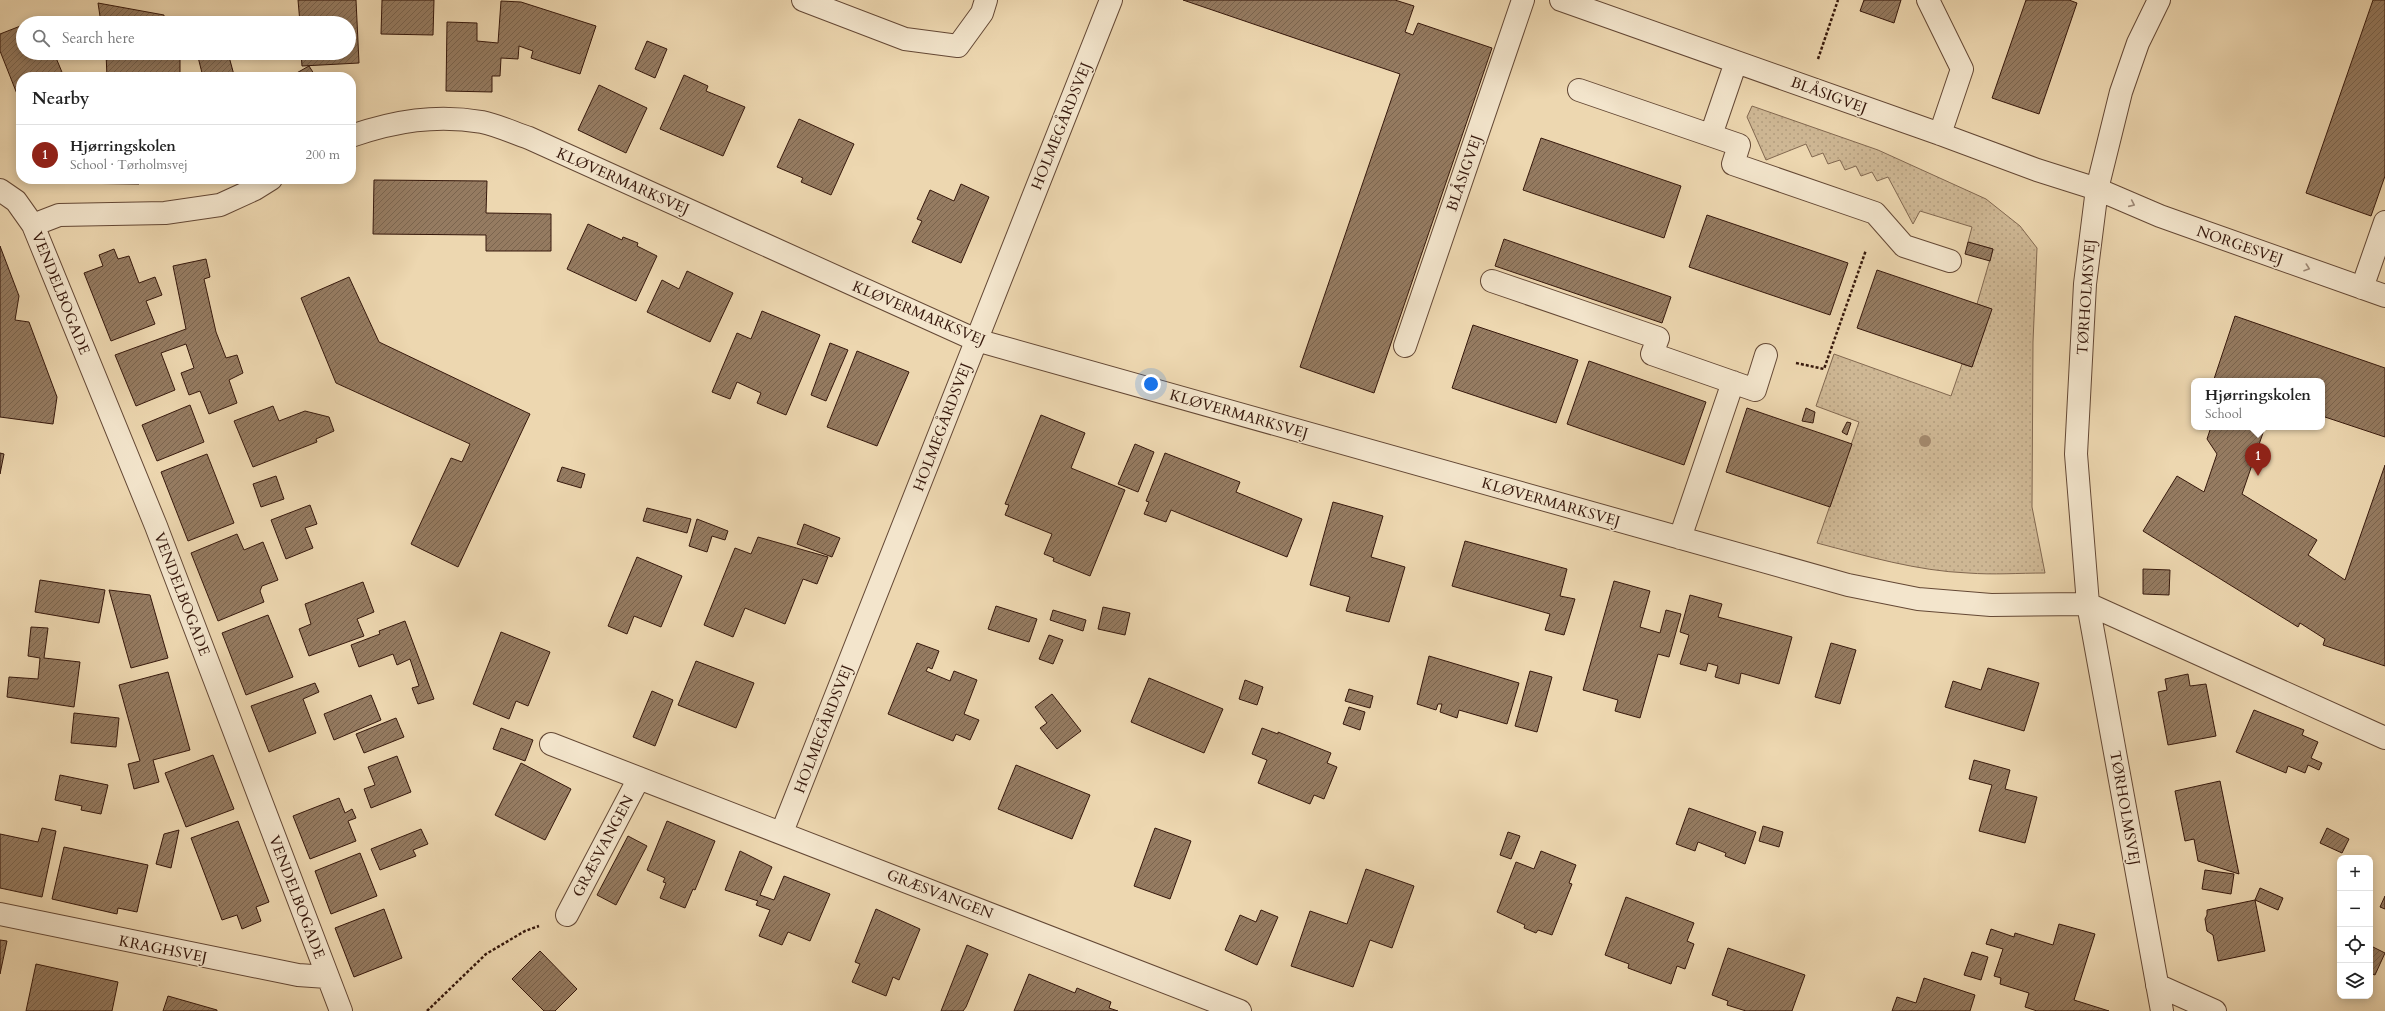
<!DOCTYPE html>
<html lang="en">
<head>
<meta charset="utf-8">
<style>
	body { margin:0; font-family:Cardo,serif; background:#f2f2f2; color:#222 }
	.controls { position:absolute; right:12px; bottom:12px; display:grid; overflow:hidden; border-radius:8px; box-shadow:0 2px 10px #0003 }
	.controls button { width:36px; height:36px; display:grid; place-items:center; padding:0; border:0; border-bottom:1px solid #e0e0e0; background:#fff; color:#222; font:20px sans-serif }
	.you { position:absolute; left:1151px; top:384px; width:14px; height:14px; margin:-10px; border:3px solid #fff; border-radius:50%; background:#1a73e8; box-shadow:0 0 0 6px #1a73e833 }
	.badge { display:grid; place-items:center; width:26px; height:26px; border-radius:50%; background:#8f2418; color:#fff; font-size:13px; font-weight:700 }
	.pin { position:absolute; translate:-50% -33px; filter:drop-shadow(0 1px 2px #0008) }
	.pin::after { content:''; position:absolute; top:21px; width:14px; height:12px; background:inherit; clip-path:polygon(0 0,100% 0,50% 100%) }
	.popup { position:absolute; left:2191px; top:378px; width:134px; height:52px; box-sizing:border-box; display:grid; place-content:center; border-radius:8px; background:#fff; filter:drop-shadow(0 1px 3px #0005); font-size:13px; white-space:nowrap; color:#767676 }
	.popup b { font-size:15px; color:#222 }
	.popup::after { content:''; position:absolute; left:50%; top:100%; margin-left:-8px; border:8px solid transparent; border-top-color:#fff }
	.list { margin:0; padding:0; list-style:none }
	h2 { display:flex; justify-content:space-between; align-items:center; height:52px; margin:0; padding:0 16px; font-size:17px }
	h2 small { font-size:13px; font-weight:400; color:#767676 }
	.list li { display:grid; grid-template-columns:26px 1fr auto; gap:12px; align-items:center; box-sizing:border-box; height:60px; padding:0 16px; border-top:1px solid #e0e0e0 }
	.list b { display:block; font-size:15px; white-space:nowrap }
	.list p { margin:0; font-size:13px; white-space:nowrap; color:#767676 }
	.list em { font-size:13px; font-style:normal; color:#767676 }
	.icon { flex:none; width:22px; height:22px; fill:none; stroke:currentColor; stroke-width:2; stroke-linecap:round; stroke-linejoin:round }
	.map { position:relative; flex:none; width:2385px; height:1011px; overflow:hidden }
	.search { position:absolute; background:#fff; box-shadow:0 2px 10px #0003; left:16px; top:16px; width:340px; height:44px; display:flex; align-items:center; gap:10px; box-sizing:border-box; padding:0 14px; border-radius:22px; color:#767676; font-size:15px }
	.panel { position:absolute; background:#fff; box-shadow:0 2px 10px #0003; left:16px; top:72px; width:340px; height:112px; border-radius:16px }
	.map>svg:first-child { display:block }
</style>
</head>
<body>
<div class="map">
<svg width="2385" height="1011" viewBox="0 0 2385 1011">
	<defs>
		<pattern id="grass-dots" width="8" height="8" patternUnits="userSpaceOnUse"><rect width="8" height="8" fill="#ceb794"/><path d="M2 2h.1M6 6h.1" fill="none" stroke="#b29d7e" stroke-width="1.8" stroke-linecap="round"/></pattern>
		<pattern id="building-hatch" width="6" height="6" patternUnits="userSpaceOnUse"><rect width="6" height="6" fill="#957b61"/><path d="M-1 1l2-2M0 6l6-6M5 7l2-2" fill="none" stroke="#7a644e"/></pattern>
	</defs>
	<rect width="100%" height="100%" fill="#edd7b0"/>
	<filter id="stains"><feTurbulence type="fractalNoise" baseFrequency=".005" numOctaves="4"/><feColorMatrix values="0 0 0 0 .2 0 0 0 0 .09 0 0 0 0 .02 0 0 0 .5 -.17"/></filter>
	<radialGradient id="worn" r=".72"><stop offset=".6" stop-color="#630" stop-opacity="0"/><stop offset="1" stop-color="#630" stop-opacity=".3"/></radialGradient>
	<path fill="url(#grass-dots)" stroke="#826850" d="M1752 106 1878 150 1986 199 2020 226 2037 248 2033 342 2032 507 2045 573C2019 573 1993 575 1968 573 1917 571 1866 556 1817 543L1859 422 1816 406 1834 354 1951 396 1962 364 1972 367 1991 309 1977 304 1993 249 1968 242 1972 227 1920 211 1913 224 1888 177 1877 181 1872 172 1861 176 1856 166 1845 170 1840 160 1828 164 1823 153 1812 157 1806 144 1766 160 1747 117Z"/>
	<path fill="url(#building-hatch)" stroke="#36180c" d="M298 0H356L359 63 302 66 301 53H349V23H300Z
		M382 0H434L433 35 381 34Z
		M1183 0H1395L1414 6 1405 32 1413 35 1418 23 1492 48 1374 393 1300 367 1400 74Z
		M1864 0H1901L1894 23 1860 11Z
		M2026 0H2069L2077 3 2039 114 1992 98Z
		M2373 0H2385V176L2371 216 2306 193Z
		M501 1 521 2 596 26 580 74 531 58 533 51 519 46 518 59 501 58 500 76H492V92L446 91 447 22 477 23V41L498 43Z
		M98 3 164 15V23H101Z
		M40 18 42 23H29Z
		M23 25V53H54L64 77H21V104L0 51V34Z
		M647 41 667 49 655 78 635 69Z
		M106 53H136V57H180V77H107Z
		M197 53H228L234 75 203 77Z
		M309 66 316 77H294L293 75Z
		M684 75 708 86 706 91 745 107 723 156 660 129Z
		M599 85 647 108 626 153 578 130Z
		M799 119 854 144 831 195 801 182 803 178 777 167Z
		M1541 138 1681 186 1664 238 1523 190Z
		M64 179H139V184L64 183Z
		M374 180 487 181 486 213 551 214V251H486V235L373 234Z
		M961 184 989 197 961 263 912 242 922 221 917 219 930 190 954 201Z
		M1707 215 1848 263 1830 315 1689 267Z
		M588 224 622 240 623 237 638 243 637 246 657 256 636 301 567 269Z
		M1504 239 1671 297 1662 323 1495 266Z
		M1968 242 1993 249 1990 261 1965 254Z
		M0 246 19 296 15 320 29 322 57 397 53 424 0 417Z
		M114 249 118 259 129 256 139 283 155 277 162 295 146 301 155 324 111 341 84 273 103 266 99 255Z
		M206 259 210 277 204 279 216 332 226 358 237 355 243 373 229 380 237 403 209 414 200 391 189 395 181 373 194 368 186 344 161 353 175 390 136 406 115 355 186 329 173 266Z
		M1877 270 1992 309 1972 367 1857 328Z
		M687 271 733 293 710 342 647 312 662 280 679 289Z
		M349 277 379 342 530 414 458 567 411 544 451 458 462 462 470 444 336 383 301 298Z
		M762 311 820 335 786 415 757 403 761 393 737 382 730 399 712 392 737 333 751 339Z
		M2235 316 2385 368V437L2322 416V381H2221L2214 379Z
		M1473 325 1578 360 1556 423 1452 388Z
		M830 343 848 350 826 401 811 395Z
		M857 351 909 372 877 446 827 427Z
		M1589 361 1706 402 1684 465 1567 424Z
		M190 405 204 442 157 461 142 425Z
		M273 406 279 421 305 411 329 417 334 431 316 439 317 442 253 467 234 421Z
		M1747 408 1852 444 1830 507 1726 472Z
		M1806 408 1815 412 1813 423 1802 421Z
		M1041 415 1085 433 1071 468 1125 490 1090 576 1053 561 1054 558 1044 554 1052 534 1005 515 1009 505 1005 504Z
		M1847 422 1851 423 1847 435 1842 432Z
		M2211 427H2265L2242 494 2317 540 2308 555 2345 580 2385 465V666L2323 645 2325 639 2300 623 2298 627 2143 531 2177 476 2204 492 2217 454 2207 439Z
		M1135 444 1154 452 1138 492 1118 484Z
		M0 453 4 454 0 474Z
		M1165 453 1240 482 1236 492 1302 519 1287 557 1171 510 1166 522 1144 514 1149 502 1146 501Z
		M207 454 234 523 188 541 161 472Z
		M562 467 585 474 581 488 557 481Z
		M276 476 284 499 261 507 253 484Z
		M1333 502 1383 516 1371 557 1405 567 1389 622 1346 611 1350 597 1310 585Z
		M310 505 317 524 305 528 313 548 286 559 271 520Z
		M647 508 691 519 687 533 643 521Z
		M697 519 728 531 725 540 712 536 707 552 689 546Z
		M804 524 840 538 832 557 797 544Z
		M237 534 244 550 263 542 278 580 262 586 260 591 264 602 218 621 191 553Z
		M758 537 828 557 817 584 803 579 785 624 745 608 733 637 704 625 735 548 751 554Z
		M1465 541 1567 569 1560 596 1575 599 1564 635 1545 630 1550 614 1452 586Z
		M637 557 682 576 661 627 634 616 627 634 608 626Z
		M2143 569 2170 570 2169 595 2143 594Z
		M40 580 105 590 99 623 35 612Z
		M1614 581 1650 591 1640 627 1660 633 1666 610 1681 614 1669 657 1658 654 1640 718 1615 711 1618 700 1583 690Z
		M363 582 374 612 357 619 364 636 309 656 299 629 311 624 305 604Z
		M109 590 150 595 168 658 131 668Z
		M1690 595 1722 604 1718 617 1792 637 1779 684 1741 673 1739 684 1715 677 1718 666 1708 663 1706 671 1680 664 1689 635 1680 632Z
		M996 606 1037 619 1029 642 988 629Z
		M1103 607 1130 613 1125 635 1098 629Z
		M1053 610 1086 620 1083 631 1050 620Z
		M268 615 293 677 246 695 222 633Z
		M405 621 434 699 418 704 412 688 419 686 410 659 397 665 393 654 359 667 351 645 380 634 379 631Z
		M31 627 48 628 44 658 80 662 74 707 7 697 9 677 38 679 40 658 28 656Z
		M501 632 550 652 528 706 516 701 509 719 473 704Z
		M1049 635 1063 640 1053 664 1039 659Z
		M917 643 939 651 932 669 928 667 926 671 950 681 954 671 977 680 964 714 979 720 970 740 956 734 953 741 888 714Z
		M1831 643 1856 650 1840 704 1815 697Z
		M1429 656 1519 683 1507 724 1459 710 1457 718 1440 712 1442 704H1438L1436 710 1417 704Z
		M696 661 754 683 736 728 678 705Z
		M1988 668 2039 683 2024 731 1945 707 1953 681 1981 690Z
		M1530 671 1552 677 1537 732 1515 726Z
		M168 672 190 750 153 760 159 782 134 789 128 764 140 761 119 685Z
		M2188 674 2190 686 2206 684 2216 736 2168 745 2158 692 2167 690 2165 679Z
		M1149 678 1223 709 1204 753 1131 722Z
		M1245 680 1263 687 1257 705 1239 699Z
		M315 683 319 692 303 699 316 733 269 752 251 706Z
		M1349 689 1373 696 1370 708 1345 701Z
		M652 691 673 700 655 746 633 737Z
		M1052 694 1081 731 1057 749 1040 728 1047 723 1035 707Z
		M371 695 381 720 334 740 324 714Z
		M1349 707 1365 712 1360 730 1343 724Z
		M2254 710 2304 730 2302 735 2318 742 2311 758 2322 763 2319 770 2308 765 2305 773 2288 766 2286 773 2236 752Z
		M74 713 119 718 116 747 71 743Z
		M396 718 404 737 364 753 356 734Z
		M501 728 533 740 525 761 493 749Z
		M1262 728 1278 734V732L1331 753 1327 763 1337 767 1324 799 1314 795 1310 804 1258 783 1267 760 1252 754Z
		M213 755 234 809 186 827 165 773Z
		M397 756 411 792 371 808 364 789 375 785 368 767Z
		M1974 760 2010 770 2005 789 2037 797 2025 843 1979 831 1992 785 1969 779Z
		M521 763 571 789 545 840 495 815Z
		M1016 765 1090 795 1072 839 998 809Z
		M60 775 108 785 101 814 81 810 82 806 55 800Z
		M2220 781 2239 874 2198 861 2194 839 2185 841 2175 791Z
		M339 798 345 813 352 809 356 818 348 821 356 841 310 859 293 816Z
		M1689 808 1756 832 1745 864 1725 856 1726 853 1698 842 1695 851 1676 844Z
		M238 821 269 902 256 907 261 921 242 929 237 915 222 920 191 838Z
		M667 821 715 841 695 890 693 889 685 908 660 898 666 883 663 882 665 878 647 870Z
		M1763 826 1783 832 1779 847 1759 841Z
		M42 828 56 831 42 897 0 888V834L38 842Z
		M1155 828 1191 841 1170 899 1134 886Z
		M2327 828 2349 839 2342 853 2320 843Z
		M421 829 428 844 413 850 416 856 380 870 371 849Z
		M179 830 171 868 156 864 164 834Z
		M1508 832 1520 836 1511 859 1500 855Z
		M628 836 647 846 616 905 597 895Z
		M64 847 148 865 137 912 118 908 117 914 52 899Z
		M740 851 772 867 760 895 774 900 784 876 830 894 810 941 788 932 782 945 759 936 770 910 756 905 758 901 725 890Z
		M1541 851 1576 865 1569 883 1572 884 1552 935 1538 930 1536 933 1524 928 1525 925 1497 912 1516 862 1534 869Z
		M360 853 377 896 331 914 315 871Z
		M1366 869 1414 886 1392 948 1370 940 1353 987 1291 966 1310 911 1347 924Z
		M2205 870 2234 874 2231 894 2202 889Z
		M2260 888 2283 898 2278 910 2255 900Z
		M2385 896V909L2380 907Z
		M1626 897 1694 923 1687 941 1694 944 1685 969 1677 966 1671 984 1628 968 1629 964 1605 955Z
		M2255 900 2265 951 2218 961 2213 935 2207 931 2205 919 2207 915V910Z
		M384 909 402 958 354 977 335 928Z
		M876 909 920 929 899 980 893 977 886 996 852 982 860 964 855 962Z
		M1261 910 1278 917 1257 965 1225 950 1240 915 1256 922Z
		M2059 924 2095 934 2074 1000 2109 1011H2037L2025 1007 2029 993 2000 984 2001 978 1994 976 2003 949 1986 944 1991 929 2014 937 2015 933 2053 945Z
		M0 940 7 941 0 974Z
		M967 945 988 954 966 1007 963 1011H941Z
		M2371 946 2385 953 2375 975 2370 973Z
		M1728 948 1805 975 1792 1011H1746L1727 1005 1728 1001 1712 995Z
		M540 951 577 989 555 1011H544L512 979Z
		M1972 952 1988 957 1981 980 1964 975Z
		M36 964 118 982 112 1011H26Z
		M1029 974 1075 993 1077 988 1111 1002 1109 1008 1118 1011H1014Z
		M1924 978 1975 995 1970 1011H1892L1897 997 1916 1003Z
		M168 996 217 1010V1011H163Z"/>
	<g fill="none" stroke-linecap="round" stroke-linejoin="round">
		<defs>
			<path id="minor" d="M803 0 905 39 958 46 982 13 986 0
				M1561 0 1940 134 2037 170 2097 189 2160 216 2385 296
				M1928 0 1962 69 1940 134
				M2159 0 2138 43 2121 92 2097 189 2085 284 2076 454 2088 604 2162 1011
				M1579 90 1739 145 1733 164 1875 213 1904 246 1950 261
				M1711 135 1736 62
				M351 136C395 121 436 114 482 122 497 125 514 133 529 138L976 340 1848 585 1918 599 1991 605 2088 604 2385 738
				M0 190 16 201 33 225 156 526 341 1011
				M33 225 59 215 165 213 220 205 255 189 271 179
				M1492 281 1658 338 1652 354 1755 390 1766 355
				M2362 288 2385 222
				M1405 346 1523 0
				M1680 538 1733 382
				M551 744 1240 1011
				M782 832 1111 0
				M0 914 298 975 327 977
				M567 915 639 778
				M2157 985 2215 1011"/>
		</defs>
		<use href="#minor" stroke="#644835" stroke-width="24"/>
		<path stroke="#36180c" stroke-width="2.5" stroke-dasharray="3 2" stroke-linecap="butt" d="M1818 59 1838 0
			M1796 363 1824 369 1866 250
			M427 1011 486 954 525 931 539 926"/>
		<use href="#minor" stroke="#f3e5cc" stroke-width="22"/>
	</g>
	<circle fill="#a2886c" cx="1925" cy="441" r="6"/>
	<defs><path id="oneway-chevron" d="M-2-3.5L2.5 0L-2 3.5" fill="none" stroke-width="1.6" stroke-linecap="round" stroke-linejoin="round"/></defs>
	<g stroke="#9e8976">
		<use href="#oneway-chevron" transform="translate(2132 204) rotate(24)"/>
		<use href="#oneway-chevron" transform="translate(2307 268) rotate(19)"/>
	</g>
	<g text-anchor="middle" stroke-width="3" stroke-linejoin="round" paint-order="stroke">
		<g font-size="15" fill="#36180c" stroke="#f3e5cc">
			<text transform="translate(1829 95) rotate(20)" y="5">BLÅSIGVEJ</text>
			<text transform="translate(1061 126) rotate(-68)" y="5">HOLMEGÅRDSVEJ</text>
			<text transform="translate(1464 173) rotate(-71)" y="5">BLÅSIGVEJ</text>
			<text transform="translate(623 181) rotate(24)" y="5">KLØVERMARKSVEJ</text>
			<text transform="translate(2240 245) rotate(19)" y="5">NORGESVEJ</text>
			<text transform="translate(61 293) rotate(68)" y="5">VENDELBOGADE</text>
			<text transform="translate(2086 297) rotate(-86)" y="5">TØRHOLMSVEJ</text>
			<text transform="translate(919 313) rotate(23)" y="5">KLØVERMARKSVEJ</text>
			<text transform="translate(1239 414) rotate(16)" y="5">KLØVERMARKSVEJ</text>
			<text transform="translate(942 427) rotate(-69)" y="5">HOLMEGÅRDSVEJ</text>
			<text transform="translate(1551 502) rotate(16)" y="5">KLØVERMARKSVEJ</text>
			<text transform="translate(182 594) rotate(69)" y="5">VENDELBOGADE</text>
			<text transform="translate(823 729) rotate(-69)" y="5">HOLMEGÅRDSVEJ</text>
			<text transform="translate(2125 808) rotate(80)" y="5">TØRHOLMSVEJ</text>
			<text transform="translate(603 846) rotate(-62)" y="5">GRÆSVANGEN</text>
			<text transform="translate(940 894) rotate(21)" y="5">GRÆSVANGEN</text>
			<text transform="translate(297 897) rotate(69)" y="5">VENDELBOGADE</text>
			<text transform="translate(163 949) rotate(11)" y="5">KRAGHSVEJ</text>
		</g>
	</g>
	<rect width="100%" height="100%" filter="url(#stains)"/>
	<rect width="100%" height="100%" fill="url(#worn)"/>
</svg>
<div class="controls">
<button>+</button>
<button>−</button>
<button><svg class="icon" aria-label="locate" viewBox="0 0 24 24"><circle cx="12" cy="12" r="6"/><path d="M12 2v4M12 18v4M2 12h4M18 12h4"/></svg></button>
<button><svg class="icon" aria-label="layers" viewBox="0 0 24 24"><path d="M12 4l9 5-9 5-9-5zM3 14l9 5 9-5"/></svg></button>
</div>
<div class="you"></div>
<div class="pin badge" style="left:2258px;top:476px">1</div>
<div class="popup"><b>Hjørringskolen</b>School</div>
<div class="search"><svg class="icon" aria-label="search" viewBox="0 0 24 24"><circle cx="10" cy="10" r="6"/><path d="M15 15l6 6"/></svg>Search here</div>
<section class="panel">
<h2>Nearby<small></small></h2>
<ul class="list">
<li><span class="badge">1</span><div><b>Hjørringskolen</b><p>School · Tørholmsvej</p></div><em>200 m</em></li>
</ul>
</section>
</div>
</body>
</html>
